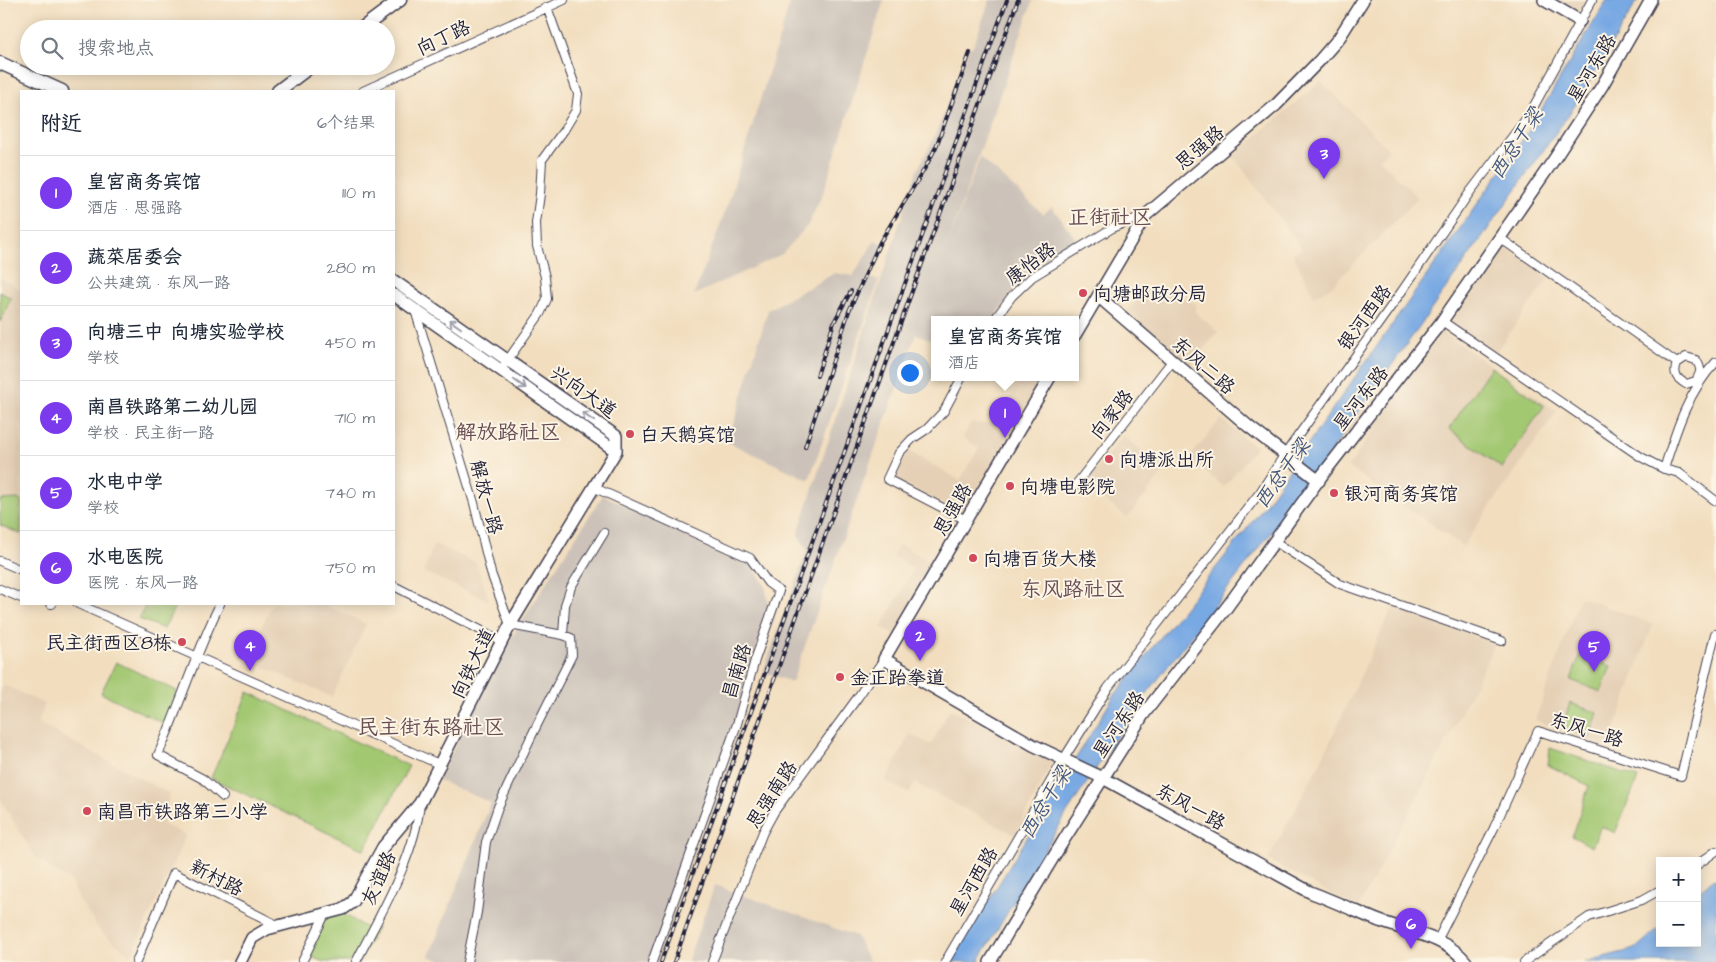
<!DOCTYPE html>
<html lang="zh">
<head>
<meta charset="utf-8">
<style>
	body { margin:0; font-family:"Architects Daughter","LXGW WenKai TC",sans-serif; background:#f2f2f3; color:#1f2937 }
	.controls { position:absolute; right:15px; bottom:15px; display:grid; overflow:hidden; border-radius:0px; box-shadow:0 2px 12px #0003 }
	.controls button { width:45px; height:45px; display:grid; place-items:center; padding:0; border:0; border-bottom:1px solid #e0e1e3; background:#fff; color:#1f2937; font:25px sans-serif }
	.you { position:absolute; left:909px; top:372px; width:18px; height:18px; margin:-12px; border:4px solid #fff; border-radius:50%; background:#1a73e8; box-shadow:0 0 0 8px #1a73e833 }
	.badge { display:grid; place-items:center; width:32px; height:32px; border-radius:50%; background:#7c3aed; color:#fff; font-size:16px; font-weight:700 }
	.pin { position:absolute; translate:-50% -41px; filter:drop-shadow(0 1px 2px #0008) }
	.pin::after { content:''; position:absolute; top:26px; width:18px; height:15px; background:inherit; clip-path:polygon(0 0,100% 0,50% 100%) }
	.popup { position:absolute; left:931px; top:316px; width:148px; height:65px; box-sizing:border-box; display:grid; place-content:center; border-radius:0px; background:#fff; filter:drop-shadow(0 1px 4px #0005); font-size:16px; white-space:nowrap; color:#747a83 }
	.popup b { font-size:19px; color:#1f2937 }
	.popup::after { content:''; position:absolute; left:50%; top:100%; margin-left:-10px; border:10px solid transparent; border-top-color:#fff }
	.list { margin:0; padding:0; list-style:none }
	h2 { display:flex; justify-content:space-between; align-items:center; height:65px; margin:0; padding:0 20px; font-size:21px }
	h2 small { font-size:16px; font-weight:400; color:#747a83 }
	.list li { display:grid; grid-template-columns:32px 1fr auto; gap:15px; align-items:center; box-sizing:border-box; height:75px; padding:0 20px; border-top:1px solid #e0e1e3 }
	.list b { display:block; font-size:19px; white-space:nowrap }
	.list p { margin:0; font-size:16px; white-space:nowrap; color:#747a83 }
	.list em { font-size:16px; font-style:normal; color:#747a83 }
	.icon { flex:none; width:28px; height:28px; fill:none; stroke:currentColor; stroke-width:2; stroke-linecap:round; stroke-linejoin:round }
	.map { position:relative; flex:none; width:1716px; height:962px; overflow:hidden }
	.search { position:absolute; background:#fff; box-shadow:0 2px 12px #0003; left:20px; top:20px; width:375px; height:55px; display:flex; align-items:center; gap:12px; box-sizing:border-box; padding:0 18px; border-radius:28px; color:#747a83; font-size:19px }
	.panel { position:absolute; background:#fff; box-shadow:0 2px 12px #0003; left:20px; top:90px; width:375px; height:515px; border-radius:0px }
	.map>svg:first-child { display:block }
</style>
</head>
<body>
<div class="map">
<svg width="1716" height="962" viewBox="0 0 1716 962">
	<rect width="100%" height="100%" fill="#fcf5e5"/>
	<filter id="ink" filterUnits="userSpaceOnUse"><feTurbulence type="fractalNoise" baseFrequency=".02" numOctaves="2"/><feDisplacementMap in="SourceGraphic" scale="10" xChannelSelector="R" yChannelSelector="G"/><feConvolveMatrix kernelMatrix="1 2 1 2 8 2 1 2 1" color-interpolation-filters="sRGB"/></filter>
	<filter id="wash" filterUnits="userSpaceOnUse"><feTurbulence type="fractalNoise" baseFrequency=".0096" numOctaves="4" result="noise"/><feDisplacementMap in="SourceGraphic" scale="20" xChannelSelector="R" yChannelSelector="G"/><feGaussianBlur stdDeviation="1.12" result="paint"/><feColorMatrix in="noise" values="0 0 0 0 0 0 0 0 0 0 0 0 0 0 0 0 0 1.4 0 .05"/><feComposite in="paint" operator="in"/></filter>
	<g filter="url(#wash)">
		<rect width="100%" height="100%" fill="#f2debf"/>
		<path fill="#e5d0b6" d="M1555 0H1585L1577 13Z
			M1321 81 1389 150 1379 159 1418 198 1330 288 1314 296 1293 254 1302 248 1233 156Z
			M1504 246 1549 278 1495 353 1451 322Z
			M0 277 21 290V536L0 527Z
			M1147 289 1162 298 1168 291 1196 304 1195 312 1218 332 1189 366 1127 310Z
			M1441 331 1557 411 1463 546 1348 467Z
			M1022 377H1044L962 514 893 478 908 451 960 480 979 448 963 438 971 422 983 424 995 422Z
			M1221 419 1256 447 1224 487 1189 458Z
			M1123 436 1165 470 1127 518 1085 484Z
			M434 544 477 563 489 601 424 572Z
			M899 544 935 565 895 635 881 627 914 569 892 556Z
			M1580 597 1653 624 1608 747 1535 720Z
			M272 604H323L366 624 332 697 261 666 259 673 244 666Z
			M1393 606 1495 644 1446 743 1358 908 1268 860 1319 765Z
			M4 685 45 704 38 723 169 794 163 824 186 835 131 956 101 932 80 901 71 881 53 870 34 856 0 798V694Z
			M950 709 1052 762 1015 835 915 783 909 793 885 781 910 734 931 745Z"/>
		<path fill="#ccc2b9" d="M791 0H884L824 191 808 225 782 254 694 295 728 204Z
			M990 0H1033L945 252 980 157 1043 214 1052 207 1079 243 1071 247 1038 268 1015 288 994 319H935V341L916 334 792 682 763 672 807 551 798 534 916 173 938 129 969 48 973 46Z
			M875 240 884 245 867 278 879 280 809 480 728 442 768 310 835 273 853 276Z
			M603 495 709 545 748 559 765 585 770 613 724 756 651 962H444L429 956 491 803 438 780 501 653Z
			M715 885 856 936 869 962H687Z"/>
		<path fill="#a3c872" stroke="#627556" d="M0 292 11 298 0 322Z
			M1491 367 1544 406 1502 468 1449 429Z
			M18 499 21 501V534L0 525V500Z
			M146 604H176L164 629 139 619Z
			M1580 655 1611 666 1601 692 1571 680Z
			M116 662 177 691 167 725 101 693Z
			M248 692 409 766 364 850 211 778Z
			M1570 703 1598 713 1589 738 1562 728Z
			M1550 748 1638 778 1615 833 1601 826 1592 847 1572 836 1589 786 1548 765Z
			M338 910 366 928H377L359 962H323L306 954 327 914Z"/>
		<path fill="#78a9e3" stroke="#4d668f" d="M1607 0H1638L1574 107 1301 494 1135 709 1065 816 978 962H951L1114 696 1257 516 1528 132Z
			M1716 879V962H1584L1635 949 1660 927V943H1697V893L1712 880Z"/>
	</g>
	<g filter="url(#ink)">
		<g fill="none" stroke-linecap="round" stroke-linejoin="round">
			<defs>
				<path id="street" d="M363 91 564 0
					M1500 238 1677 363 1686 357 1696 360C1702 369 1701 372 1696 381L1686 384C1676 378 1673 374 1677 363
					M415 310 474 503 491 573 510 625 563 635 571 638 572 655 531 737 498 807 486 842 477 912 467 962
					M995 319 1012 296 1032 277 1114 227 1146 215
					M1442 321 1641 457 1664 469 1679 473 1716 501
					M505 364 540 314 547 299 545 277 537 246 536 223 540 194 542 160 564 130 576 110 578 94 547 7
					M962 377 944 411 927 429 912 439 899 453 887 479 966 520
					M1664 469C1676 431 1688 391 1716 362
					M1074 487 1172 361
					M595 488 750 558 768 583 779 591 755 660 737 724 652 962
					M1274 541 1340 584 1502 641
					M0 561 21 570
					M394 586 502 641
					M0 589 21 598
					M51 604H52
					M78 604 441 765
					M220 604C196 652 180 705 158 755L203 779 223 797
					M563 635 565 605 571 587 604 533
					M1697 865 1716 851
					M1437 941 1494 828 1538 731 1681 776 1715 634
					M136 962 174 873 279 926
					M302 962 325 914
					M356 962C380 914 415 858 420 803
					M712 962 763 832 774 812 858 697 884 659
					M945 962 1063 760 1108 688 1261 491 1285 454 1402 291 1470 192 1529 115 1592 0
					M1524 962 1589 917 1642 900 1660 890"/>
				<path id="secondary" d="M1544 0 1580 21
					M394 281 616 436V451
					M394 295 616 451
					M1098 296 1248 426 1319 481
					M1075 335 1146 215 1276 105 1319 61 1339 38 1363 0
					M1050 377 884 659 1033 745 1103 778 1310 892C1331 900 1351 909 1372 918 1402 931 1445 935 1466 962
					M240 962 252 938 267 929 343 909 353 902 383 847 420 803 510 625 616 451
					M990 962 1065 838 1143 715 1227 607 1320 478 1442 321 1553 161 1602 86 1651 0"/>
				<path id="primary" d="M361 29 400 0
					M0 63 62 91
					M278 91 311 66"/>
			</defs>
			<use href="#street" stroke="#413e4f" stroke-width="10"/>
			<use href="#secondary" stroke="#413e4f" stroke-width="14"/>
			<use href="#primary" stroke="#413e4f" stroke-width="15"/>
			<use href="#street" stroke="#fff" stroke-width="8"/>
			<use href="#secondary" stroke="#fff" stroke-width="11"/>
			<use href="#primary" stroke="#fff" stroke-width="12"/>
			<defs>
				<path id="rail" d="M817 376 834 322 851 291
					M805 447 849 311 880 242 925 168 936 147 970 53
					M661 962 1007 0
					M674 962 911 294 1018 0"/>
			</defs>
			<use href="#rail" stroke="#22223b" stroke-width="4"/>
			<use href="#rail" stroke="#fcf5e5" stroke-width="2" stroke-dasharray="5.5" stroke-linecap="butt"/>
		</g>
		<defs><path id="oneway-shaft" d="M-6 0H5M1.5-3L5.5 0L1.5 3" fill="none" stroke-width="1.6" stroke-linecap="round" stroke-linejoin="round" transform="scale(1.25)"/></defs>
		<g stroke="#9c9ca7">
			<use href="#oneway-shaft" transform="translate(455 324) rotate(-145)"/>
			<use href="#oneway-shaft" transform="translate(520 384) rotate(35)"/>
			<use href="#oneway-shaft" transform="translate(588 417) rotate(-145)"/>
		</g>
	</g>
	<g fill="#d1495b" stroke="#fcf5e5" stroke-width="2">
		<circle cx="1083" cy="293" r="5"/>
		<circle cx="630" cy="434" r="5"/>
		<circle cx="1109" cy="459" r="5"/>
		<circle cx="1010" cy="486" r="5"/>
		<circle cx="1334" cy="493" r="5"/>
		<circle cx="973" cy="558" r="5"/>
		<circle cx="182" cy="642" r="5"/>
		<circle cx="840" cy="677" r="5"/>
		<circle cx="87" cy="811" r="5"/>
	</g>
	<g text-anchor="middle" stroke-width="4" stroke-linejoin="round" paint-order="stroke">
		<g font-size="19" fill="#22223b" stroke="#fcf5e5">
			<text transform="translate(443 37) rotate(-25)" y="7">向丁路</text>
			<text transform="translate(1591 68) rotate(-59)" y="7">星河东路</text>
			<text transform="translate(1199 147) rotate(-40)" y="7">思强路</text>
			<text transform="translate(1030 263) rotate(-37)" y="7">康怡路</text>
			<text transform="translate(1364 317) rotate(-54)" y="7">银河西路</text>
			<text transform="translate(1204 365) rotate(41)" y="7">东风二路</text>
			<text transform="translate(584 391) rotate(35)" y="7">兴向大道</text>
			<text transform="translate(1360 398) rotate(-52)" y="7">星河东路</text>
			<text transform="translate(1111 414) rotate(-52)" y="7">向家路</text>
			<text transform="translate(487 497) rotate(75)" y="7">解放一路</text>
			<text transform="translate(952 509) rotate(-60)" y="7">思强路</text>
			<text transform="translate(472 663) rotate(-64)" y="7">向铁大道</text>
			<text transform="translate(736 671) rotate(-73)" y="7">昌南路</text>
			<text transform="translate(1118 724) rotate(-56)" y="7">星河东路</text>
			<text transform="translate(1587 729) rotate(17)" y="7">东风一路</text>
			<text transform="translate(771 794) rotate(-57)" y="7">思强南路</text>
			<text transform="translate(1191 806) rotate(29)" y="7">东风一路</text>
			<text transform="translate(217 877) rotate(27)" y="7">新村路</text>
			<text transform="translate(378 878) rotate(-66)" y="7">友谊路</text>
			<text transform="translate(973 881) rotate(-60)" y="7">星河西路</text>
		</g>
		<g font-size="19" fill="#22223b" stroke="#fcf5e5" text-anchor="start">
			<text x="1093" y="300">向塘邮政分局</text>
			<text x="640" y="441">白天鹅宾馆</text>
			<text x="1119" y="466">向塘派出所</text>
			<text x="1020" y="493">向塘电影院</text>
			<text x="1344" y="500">银河商务宾馆</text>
			<text x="983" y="565">向塘百货大楼</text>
			<text x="172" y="649" text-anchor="end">民主街西区8栋</text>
			<text x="850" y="684">金正跆拳道</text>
			<text x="97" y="818">南昌市铁路第三小学</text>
		</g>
		<g font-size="20" font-style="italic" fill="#44587e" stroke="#fcf5e5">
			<text transform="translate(1516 143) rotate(-57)" y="7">西总干梁</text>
			<text transform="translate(1282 473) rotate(-54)" y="7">西总干梁</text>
			<text transform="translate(1045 802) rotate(-59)" y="7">西总干梁</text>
		</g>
		<g font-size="21" fill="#684d54" stroke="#fcf5e5">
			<text x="1110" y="224">正街社区</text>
			<text x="508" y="439">解放路社区</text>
			<text x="1073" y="596">东风路社区</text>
			<text x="431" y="734">民主街东路社区</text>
		</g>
	</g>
</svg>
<div class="controls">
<button>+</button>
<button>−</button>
</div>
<div class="you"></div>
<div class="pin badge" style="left:1005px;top:438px">1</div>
<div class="popup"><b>皇宫商务宾馆</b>酒店</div>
<div class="pin badge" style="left:920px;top:661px">2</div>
<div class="pin badge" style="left:1324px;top:179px">3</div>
<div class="pin badge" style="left:250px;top:671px">4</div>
<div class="pin badge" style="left:1594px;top:672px">5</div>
<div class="pin badge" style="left:1411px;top:949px">6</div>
<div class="search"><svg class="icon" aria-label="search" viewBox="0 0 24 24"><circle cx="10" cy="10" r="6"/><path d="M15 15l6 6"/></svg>搜索地点</div>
<section class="panel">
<h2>附近<small>6个结果</small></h2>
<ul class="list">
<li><span class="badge">1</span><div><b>皇宫商务宾馆</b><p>酒店 · 思强路</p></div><em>110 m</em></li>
<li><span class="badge">2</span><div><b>蔬菜居委会</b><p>公共建筑 · 东风一路</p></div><em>280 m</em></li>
<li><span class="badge">3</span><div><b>向塘三中 向塘实验学校</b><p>学校</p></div><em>450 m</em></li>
<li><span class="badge">4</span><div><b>南昌铁路第二幼儿园</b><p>学校 · 民主街一路</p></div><em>710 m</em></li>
<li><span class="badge">5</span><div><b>水电中学</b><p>学校</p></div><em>740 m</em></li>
<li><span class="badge">6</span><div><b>水电医院</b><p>医院 · 东风一路</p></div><em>750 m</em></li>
</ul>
</section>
</div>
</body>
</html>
